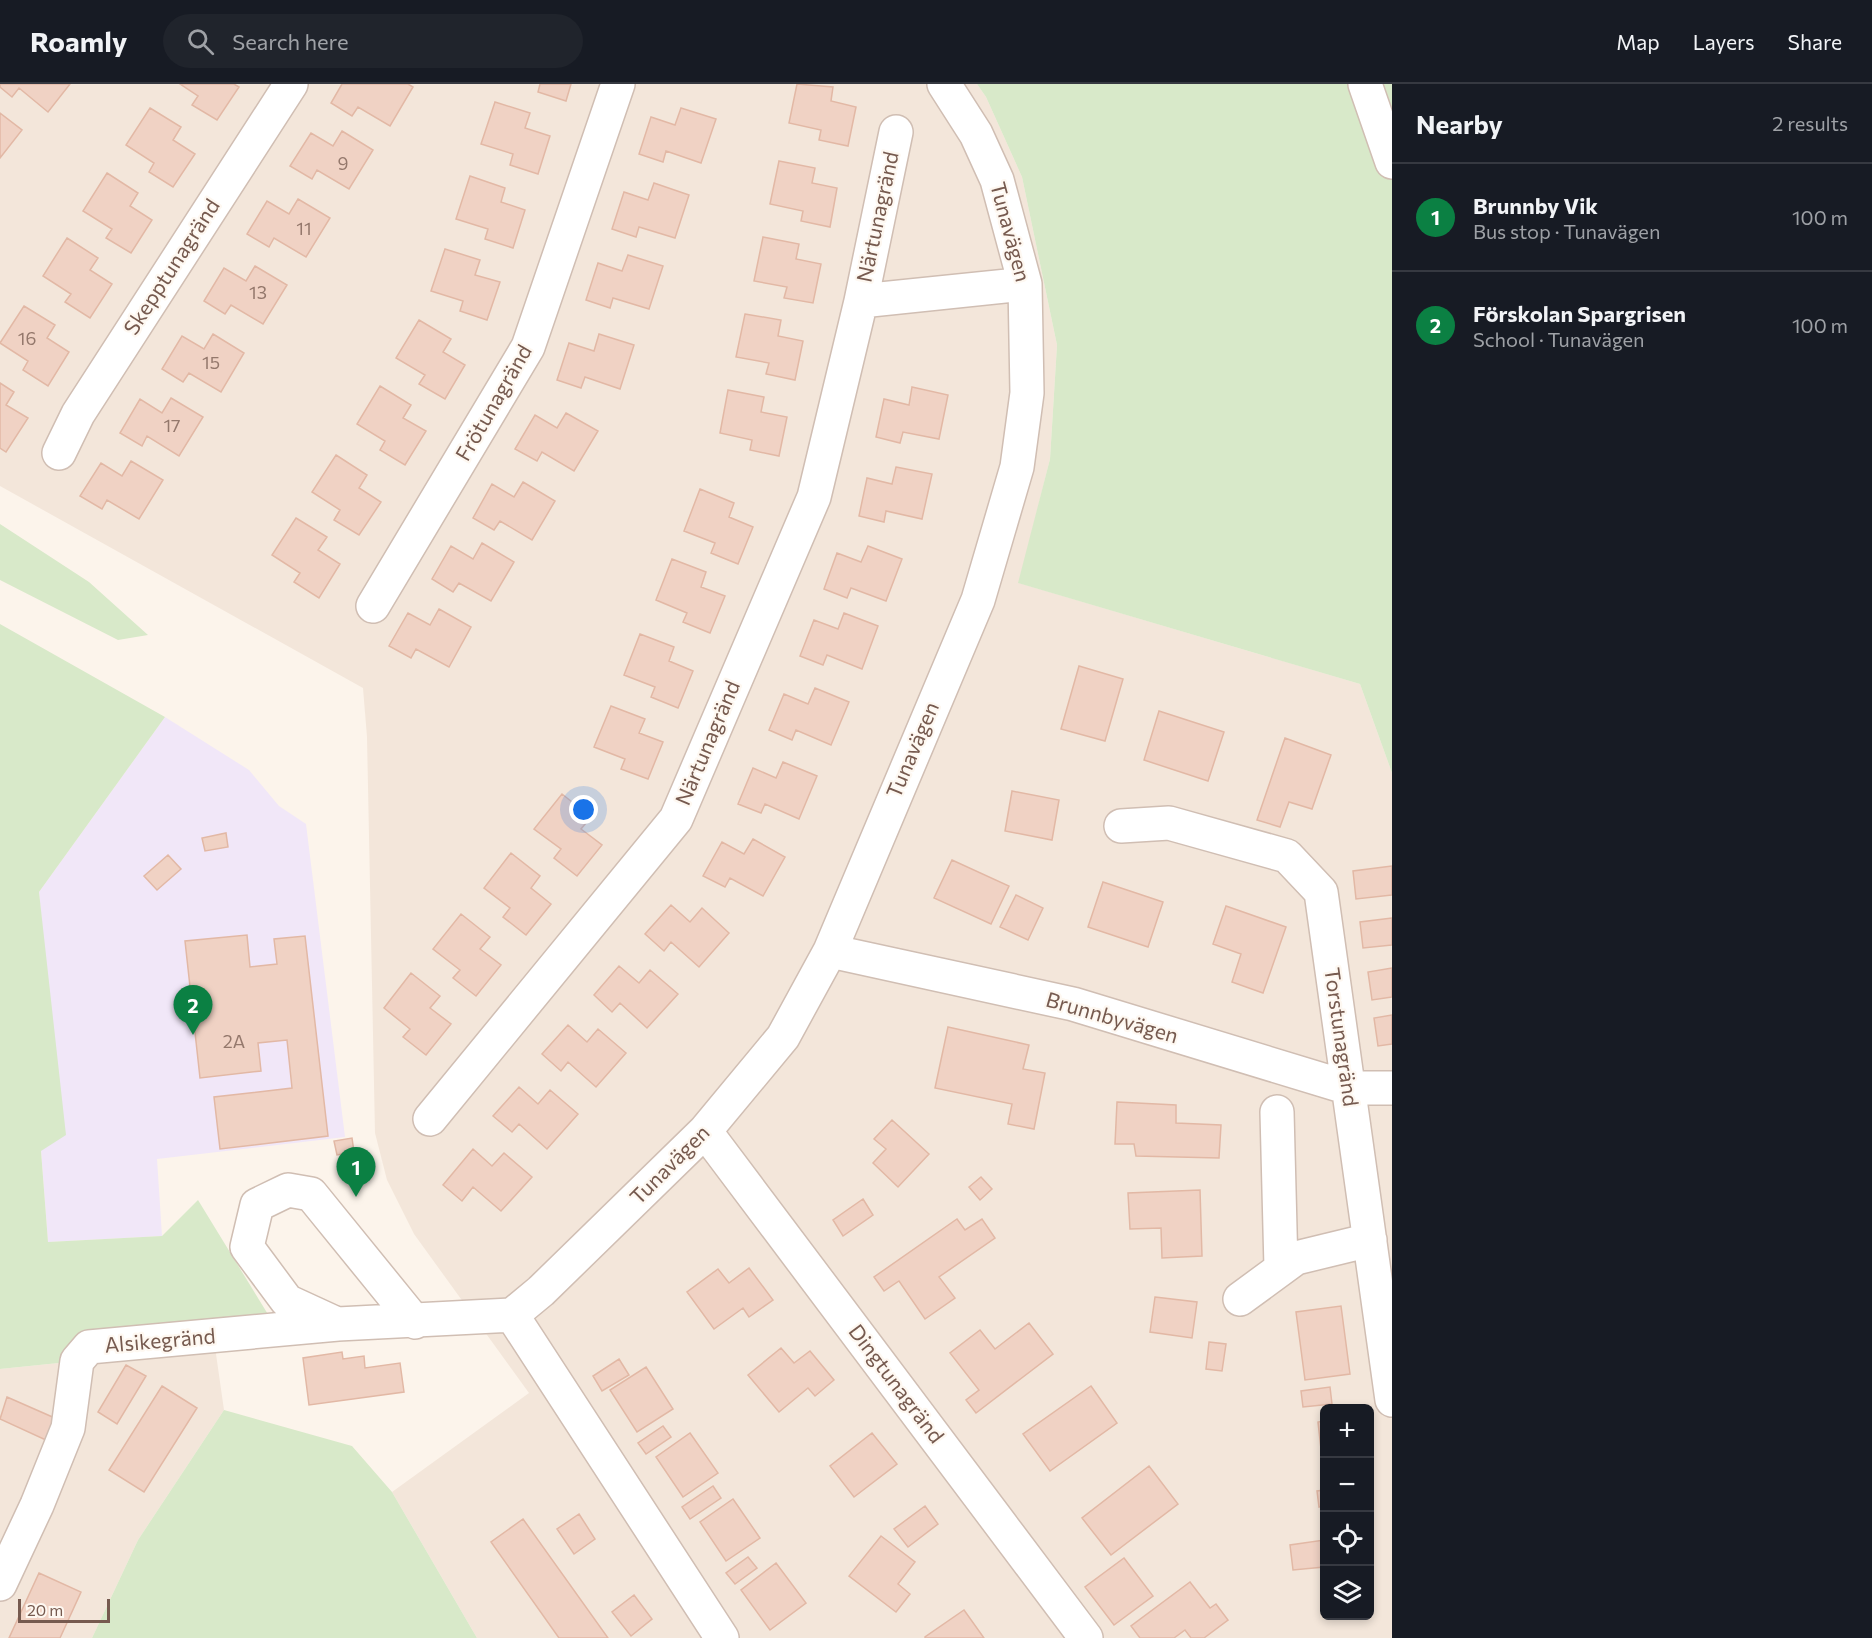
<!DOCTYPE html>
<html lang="en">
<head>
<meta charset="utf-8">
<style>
	body { margin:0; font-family:Commissioner,sans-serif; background:#20242c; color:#f1f3f6 }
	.controls { position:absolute; right:18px; bottom:18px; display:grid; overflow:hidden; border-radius:9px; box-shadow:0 3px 9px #0003 }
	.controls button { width:54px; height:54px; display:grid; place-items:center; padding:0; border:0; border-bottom:2px solid #363941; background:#171b24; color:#f1f3f6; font:30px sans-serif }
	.scale { position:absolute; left:18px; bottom:15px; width:92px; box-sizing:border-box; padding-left:6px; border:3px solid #765a4f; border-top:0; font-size:16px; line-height:21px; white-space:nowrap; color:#765a4f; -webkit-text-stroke:4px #fef8f1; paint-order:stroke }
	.you { position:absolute; left:584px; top:726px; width:21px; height:21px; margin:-15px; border:4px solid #fff; border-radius:50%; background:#1a73e8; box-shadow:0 0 0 9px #1a73e833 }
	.badge { display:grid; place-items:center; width:39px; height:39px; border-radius:50%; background:#0b8043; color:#fff; font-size:20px; font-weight:700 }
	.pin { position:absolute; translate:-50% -50px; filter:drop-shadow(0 2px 3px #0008) }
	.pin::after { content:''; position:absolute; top:32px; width:21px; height:18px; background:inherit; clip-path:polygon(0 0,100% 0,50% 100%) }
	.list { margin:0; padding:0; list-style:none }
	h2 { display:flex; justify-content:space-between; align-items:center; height:78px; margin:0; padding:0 24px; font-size:26px }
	h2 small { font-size:20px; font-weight:400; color:#9ea1a6 }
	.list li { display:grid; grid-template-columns:39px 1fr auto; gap:18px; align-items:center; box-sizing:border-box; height:108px; padding:0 24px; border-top:2px solid #363941 }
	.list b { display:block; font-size:22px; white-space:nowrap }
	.list p { margin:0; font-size:20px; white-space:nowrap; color:#9ea1a6 }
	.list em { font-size:20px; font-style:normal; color:#9ea1a6 }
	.icon { flex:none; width:33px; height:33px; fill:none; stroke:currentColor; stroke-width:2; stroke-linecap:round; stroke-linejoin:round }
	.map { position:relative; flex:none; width:1392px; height:1554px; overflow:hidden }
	header { display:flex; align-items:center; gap:36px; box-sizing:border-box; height:84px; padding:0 30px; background:#171b24; border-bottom:2px solid #363941 }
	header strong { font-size:28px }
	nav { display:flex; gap:33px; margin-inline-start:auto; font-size:21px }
	.search { width:420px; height:54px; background:#20242c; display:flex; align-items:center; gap:15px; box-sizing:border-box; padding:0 21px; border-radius:33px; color:#9ea1a6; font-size:22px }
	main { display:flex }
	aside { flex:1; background:#171b24 }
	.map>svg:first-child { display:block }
</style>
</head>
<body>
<header>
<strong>Roamly</strong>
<div class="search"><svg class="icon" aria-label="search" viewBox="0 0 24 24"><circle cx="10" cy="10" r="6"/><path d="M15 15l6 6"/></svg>Search here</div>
<nav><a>Map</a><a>Layers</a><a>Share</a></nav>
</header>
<main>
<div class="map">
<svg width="1392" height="1554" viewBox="0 0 1392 1554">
	<rect width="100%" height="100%" fill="#fcf4eb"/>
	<path fill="#f3e6da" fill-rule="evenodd" d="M0 0H977L986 13 1022 93 1057 261 1050 375 1019 499 1360 600 1392 689V1554H477L392 1408 529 1309 414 1150 387 1096 375 1049 367 653 363 604 0 402ZM1324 1324H1370V1532H1324Z
		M215 1263 224 1326 138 1456 92 1554H0V1285Z"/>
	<path fill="#f1e7f8" d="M165 633 249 686 279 722 306 740 345 1053 157 1075 162 1152 48 1158 41 1066 43 850 39 808Z"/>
	<path fill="#d8e9c9" d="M977 0H1392V689L1360 600 1018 499 1050 375 1057 261 1022 93 986 13Z
		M0 440 89 498 148 551 118 556 0 496Z
		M0 540 165 633 39 808 66 1051 41 1067 48 1158 162 1152 198 1116 269 1232 215 1263 0 1285Z
		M224 1326 352 1362 392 1408 477 1554H92L138 1456Z"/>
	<path fill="#f0d2c4" stroke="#e2b8a5" stroke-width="1.5" d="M0 0H70L48 28 19 4 12 13 0 3Z
		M180 0H234L239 3 217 36 192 21 198 12Z
		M342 0H408L413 3 390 42 358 23 352 32 331 19Z
		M540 0H571L566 17 538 8Z
		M797 0 833 3 831 17 856 23 848 62 819 56 821 46 789 39Z
		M495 18 530 29 525 44 550 52 538 90 510 81 513 70 481 60Z
		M150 24 181 43 173 56 195 70 173 103 149 88 154 79 126 61Z
		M681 24 716 35 701 79 666 67 663 78 639 70 651 33 675 41Z
		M0 29 22 46 0 74Z
		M342 47 373 66 349 105 317 86 312 95 290 82 311 49 333 62Z
		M779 77 815 84 812 99 837 104 830 143 801 137 803 127 770 120Z
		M107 89 138 109 130 122 152 136 131 169 106 154 112 145 83 127Z
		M470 92 505 104 501 118 525 126 513 164 485 155 488 145 456 135Z
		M654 99 689 111 675 154 639 143 636 153 612 145 624 108 648 116Z
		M298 115 330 134 306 173 274 154 269 163 247 150 267 117 289 130Z
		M763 153 799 160 796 175 821 180 813 219 784 214 787 203 754 197Z
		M67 154 98 174 90 186 112 200 90 234 65 218 71 210 43 192Z
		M445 165 480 176 475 191 500 198 487 236 460 227 463 217 431 207Z
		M628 171 663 182 649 225 613 214 610 224 586 216 598 179 622 187Z
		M255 182 287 201 263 240 231 221 225 230 204 217 224 184 246 197Z
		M24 222 55 241 47 254 69 268 48 302 23 286 28 277 0 259Z
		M745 230 781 236 778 252 803 257 795 296 766 290 769 279 736 273Z
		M419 236 451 255 443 268 465 281 445 315 419 300 425 291 396 274Z
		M213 250 244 269 221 308 189 289 183 298 162 285 182 252 204 265Z
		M599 250 634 261 620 305 585 293 581 304 557 296 569 259 594 267Z
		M0 299 14 308 6 321 28 334 6 368 0 364Z
		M380 302 411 321 403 334 426 347 405 381 380 366 385 357 357 340Z
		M912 303 948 311 939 355 903 348 900 359 876 353 884 315 909 321Z
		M728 306 764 313 761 328 787 333 779 372 750 366 752 356 720 349Z
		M171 314 203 333 179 372 147 352 142 362 120 349 140 315 162 329Z
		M566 329 598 347 574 387 542 368 537 377 515 365 535 331 557 344Z
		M336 371 367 391 359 404 381 418 359 451 334 436 340 426 312 408Z
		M131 377 163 396 139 435 107 416 102 425 80 412 101 379 122 392Z
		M896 383 932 390 922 435 886 427 884 438 859 432 867 394 892 400Z
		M523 398 555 417 532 456 500 437 494 446 473 434 492 400 514 413Z
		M700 405 734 419 729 433 753 443 738 480 711 469 715 459 684 447Z
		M296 434 327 453 318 466 340 480 319 514 294 498 300 489 272 471Z
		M482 459 514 478 491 517 459 499 453 508 432 495 451 462 473 475Z
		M868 462 902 475 886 517 851 504 847 514 824 505 837 469 861 478Z
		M672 475 706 488 701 503 725 512 710 549 683 538 687 529 656 516Z
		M439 525 471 543 449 583 416 565 411 574 389 562 408 529 430 541Z
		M844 529 878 542 862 585 827 571 823 581 800 572 814 536 838 545Z
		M640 550 674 563 669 577 693 587 678 624 651 613 655 603 624 591Z
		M1079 582 1123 595 1105 657 1061 645Z
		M815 604 849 618 831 661 796 646 792 656 769 646 784 610 808 620Z
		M611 622 645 635 639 649 663 658 648 695 621 685 625 675 594 663Z
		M1159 627 1224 648 1208 697 1144 676Z
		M1285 654 1331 671 1312 725 1289 718 1280 743 1257 736Z
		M783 678 817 692 799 735 765 720 761 729 738 720 753 684 776 694Z
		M1012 707 1059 716 1052 756 1005 747Z
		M562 710 591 733 581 745 602 761 577 792 554 774 561 765 534 745Z
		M226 749 228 763 205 767 202 754Z
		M753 755 785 773 763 812 730 794 725 803 703 792 722 758 744 770Z
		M511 769 540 792 531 804 551 820 526 851 503 833 510 824 484 804Z
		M168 771 181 785 157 806 144 792Z
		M952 776 1009 802 991 840 934 814Z
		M1392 782V811L1356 815 1353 787Z
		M1103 798 1163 818 1148 863 1088 843Z
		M1016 811 1043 824 1028 856 1000 843Z
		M671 821 690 838 702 824 729 849 699 883 671 858 664 867 645 850Z
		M1226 822 1286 843 1263 909 1232 898 1241 870 1213 860Z
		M461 830 490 853 480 865 501 881 476 912 453 894 460 886 433 865Z
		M1392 834V861L1363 864 1360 838Z
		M247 851 250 883 277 880 274 855 305 852 328 1052 220 1065 214 1013 292 1004 287 956 258 959 261 987 200 994 185 857Z
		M619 882 639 899 650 886 678 910 647 944 620 919 612 928 594 911Z
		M1392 884V913L1372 916 1368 888Z
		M411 889 440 912 430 924 451 940 426 971 403 953 410 945 384 924Z
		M1392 931V960L1378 962 1374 934Z
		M568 941 587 958 598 945 626 969 596 1003 568 978 561 987 542 970Z
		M948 943 1029 961 1023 985 1045 989 1034 1045 1008 1040 1012 1020 935 1004Z
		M519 1003 538 1020 550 1006 578 1030 547 1065 519 1040 512 1048 493 1032Z
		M1117 1018 1176 1021V1039L1221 1041 1219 1074 1136 1072 1134 1060H1115Z
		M892 1036 929 1070 898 1103 873 1079 886 1065 874 1055Z
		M352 1054 354 1068 337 1071 334 1057Z
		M473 1065 492 1082 504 1069 532 1093 501 1127 473 1103 462 1117 443 1101Z
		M981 1093 992 1105 980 1116 969 1103Z
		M1200 1106 1202 1172 1162 1174 1161 1144 1130 1145 1128 1109Z
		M863 1115 873 1131 843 1152 833 1136Z
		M957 1135 965 1146 982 1135 995 1154 939 1193 955 1214 925 1235 899 1197 884 1207 874 1193Z
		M749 1184 773 1216 749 1233 743 1224 714 1245 687 1208 718 1185 729 1199Z
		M1155 1213 1197 1218 1192 1254 1150 1248Z
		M1341 1222 1350 1290 1305 1296 1296 1228Z
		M1029 1239 1053 1270 976 1329 966 1316 979 1306 950 1269 980 1246 995 1265Z
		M1209 1258 1226 1260 1222 1287 1206 1285Z
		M781 1264 794 1279 810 1267 834 1296 815 1312 808 1304 779 1328 748 1291Z
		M342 1268 343 1275 364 1272 365 1284 400 1279 404 1308 309 1321 303 1274Z
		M619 1275 629 1291 602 1307 593 1292Z
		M126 1281 146 1292 117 1340 98 1328Z
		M646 1283 673 1325 637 1348 610 1306Z
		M162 1302 197 1324 144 1408 109 1386Z
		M1091 1302 1117 1339 1050 1387 1023 1350Z
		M1330 1303 1332 1320 1303 1323 1301 1307Z
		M7 1313 57 1335 48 1357 0 1335Z
		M1324 1337V1392L1318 1338Z
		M663 1342 671 1353 646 1370 638 1359Z
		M690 1349 718 1389 683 1413 656 1373Z
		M872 1349 897 1380 854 1413 830 1382Z
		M1149 1382 1178 1420 1111 1471 1082 1434Z
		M713 1402 721 1414 690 1435 682 1423Z
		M1324 1406V1422L1319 1423 1317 1407Z
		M733 1415 760 1454 726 1477 700 1438Z
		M925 1422 938 1440 908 1463 894 1445Z
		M579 1430 595 1455 574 1470 557 1445Z
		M523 1435 608 1554H559L491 1458Z
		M881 1452 915 1478 898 1500 910 1510 896 1528 849 1492Z
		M1324 1456V1483L1293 1486 1290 1461Z
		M748 1473 757 1484 735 1500 726 1489Z
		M1124 1474 1153 1512 1114 1541 1085 1503Z
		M776 1479 806 1519 770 1546 741 1506Z
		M39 1489 81 1508 60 1554H9Z
		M1190 1498 1210 1524 1216 1520 1228 1536 1204 1554H1191L1185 1546 1174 1554H1140L1131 1542Z
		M634 1511 652 1535 631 1552 612 1528Z
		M964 1526 984 1554H925V1553Z"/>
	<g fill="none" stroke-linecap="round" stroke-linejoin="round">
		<defs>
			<path id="minor" d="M1365 0 1392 78
				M861 217 896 48
				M59 369 78 330 291 0
				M373 522 528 263 618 0
				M1121 742 1169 739 1287 772 1321 808 1392 1316
				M830 867 1073 920 1349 1004H1392
				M1277 1028 1281 1184
				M430 1035 676 735 814 413 861 217 1025 200
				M705 1047 1086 1554
				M1240 1215 1296 1174 1370 1156
				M512 1231 722 1554
				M337 1240 287 1217 247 1163 257 1121 288 1106 311 1110 415 1238
				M0 1500 37 1421 68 1344 77 1277 89 1263 338 1240 512 1231 541 1207 705 1047 783 953 830 867 978 516 1017 383 1027 309 1025 200 997 96 976 50 944 0"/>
		</defs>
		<use href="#minor" stroke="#d0beb3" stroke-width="36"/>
		<use href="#minor" stroke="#fff" stroke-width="33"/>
	</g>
	<g text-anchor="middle" stroke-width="4.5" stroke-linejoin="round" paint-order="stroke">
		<g font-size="18" fill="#94786c">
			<text x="343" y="86">9</text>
			<text x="304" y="151">11</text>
			<text x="258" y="215">13</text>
			<text x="27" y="261">16</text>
			<text x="211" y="285">15</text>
			<text x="172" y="348">17</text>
			<text x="234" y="964">2A</text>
		</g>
		<g font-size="21" fill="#765a4f" stroke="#fef8f1">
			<text transform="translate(878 133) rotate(-78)" y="7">Närtunagränd</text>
			<text transform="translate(1010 148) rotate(75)" y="7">Tunavägen</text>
			<text transform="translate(172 183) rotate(-57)" y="7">Skepptunagränd</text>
			<text transform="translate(494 319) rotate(-60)" y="7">Frötunagränd</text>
			<text transform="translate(708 659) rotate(-67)" y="7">Närtunagränd</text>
			<text transform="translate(913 666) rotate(-67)" y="7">Tunavägen</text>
			<text transform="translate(1112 934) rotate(16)" y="7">Brunnbyvägen</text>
			<text transform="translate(1341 953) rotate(82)" y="7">Torstunagränd</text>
			<text transform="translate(670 1081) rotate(-45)" y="7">Tunavägen</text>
			<text transform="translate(160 1257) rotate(-5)" y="7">Alsikegränd</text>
			<text transform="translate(896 1300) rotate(53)" y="7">Dingtunagränd</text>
		</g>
	</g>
</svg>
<div class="controls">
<button>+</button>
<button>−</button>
<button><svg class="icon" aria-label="locate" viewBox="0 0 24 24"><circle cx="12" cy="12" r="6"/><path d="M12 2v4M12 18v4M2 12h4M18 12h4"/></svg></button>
<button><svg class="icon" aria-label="layers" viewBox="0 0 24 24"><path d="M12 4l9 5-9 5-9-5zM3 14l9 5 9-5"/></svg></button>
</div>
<div class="scale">20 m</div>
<div class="you"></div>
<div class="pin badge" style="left:356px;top:1113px">1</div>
<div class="pin badge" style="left:193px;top:951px">2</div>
</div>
<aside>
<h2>Nearby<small>2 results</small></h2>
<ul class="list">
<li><span class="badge">1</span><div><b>Brunnby Vik</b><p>Bus stop · Tunavägen</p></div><em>100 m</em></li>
<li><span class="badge">2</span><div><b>Förskolan Spargrisen</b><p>School · Tunavägen</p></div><em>100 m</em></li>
</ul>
</aside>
</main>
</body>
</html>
